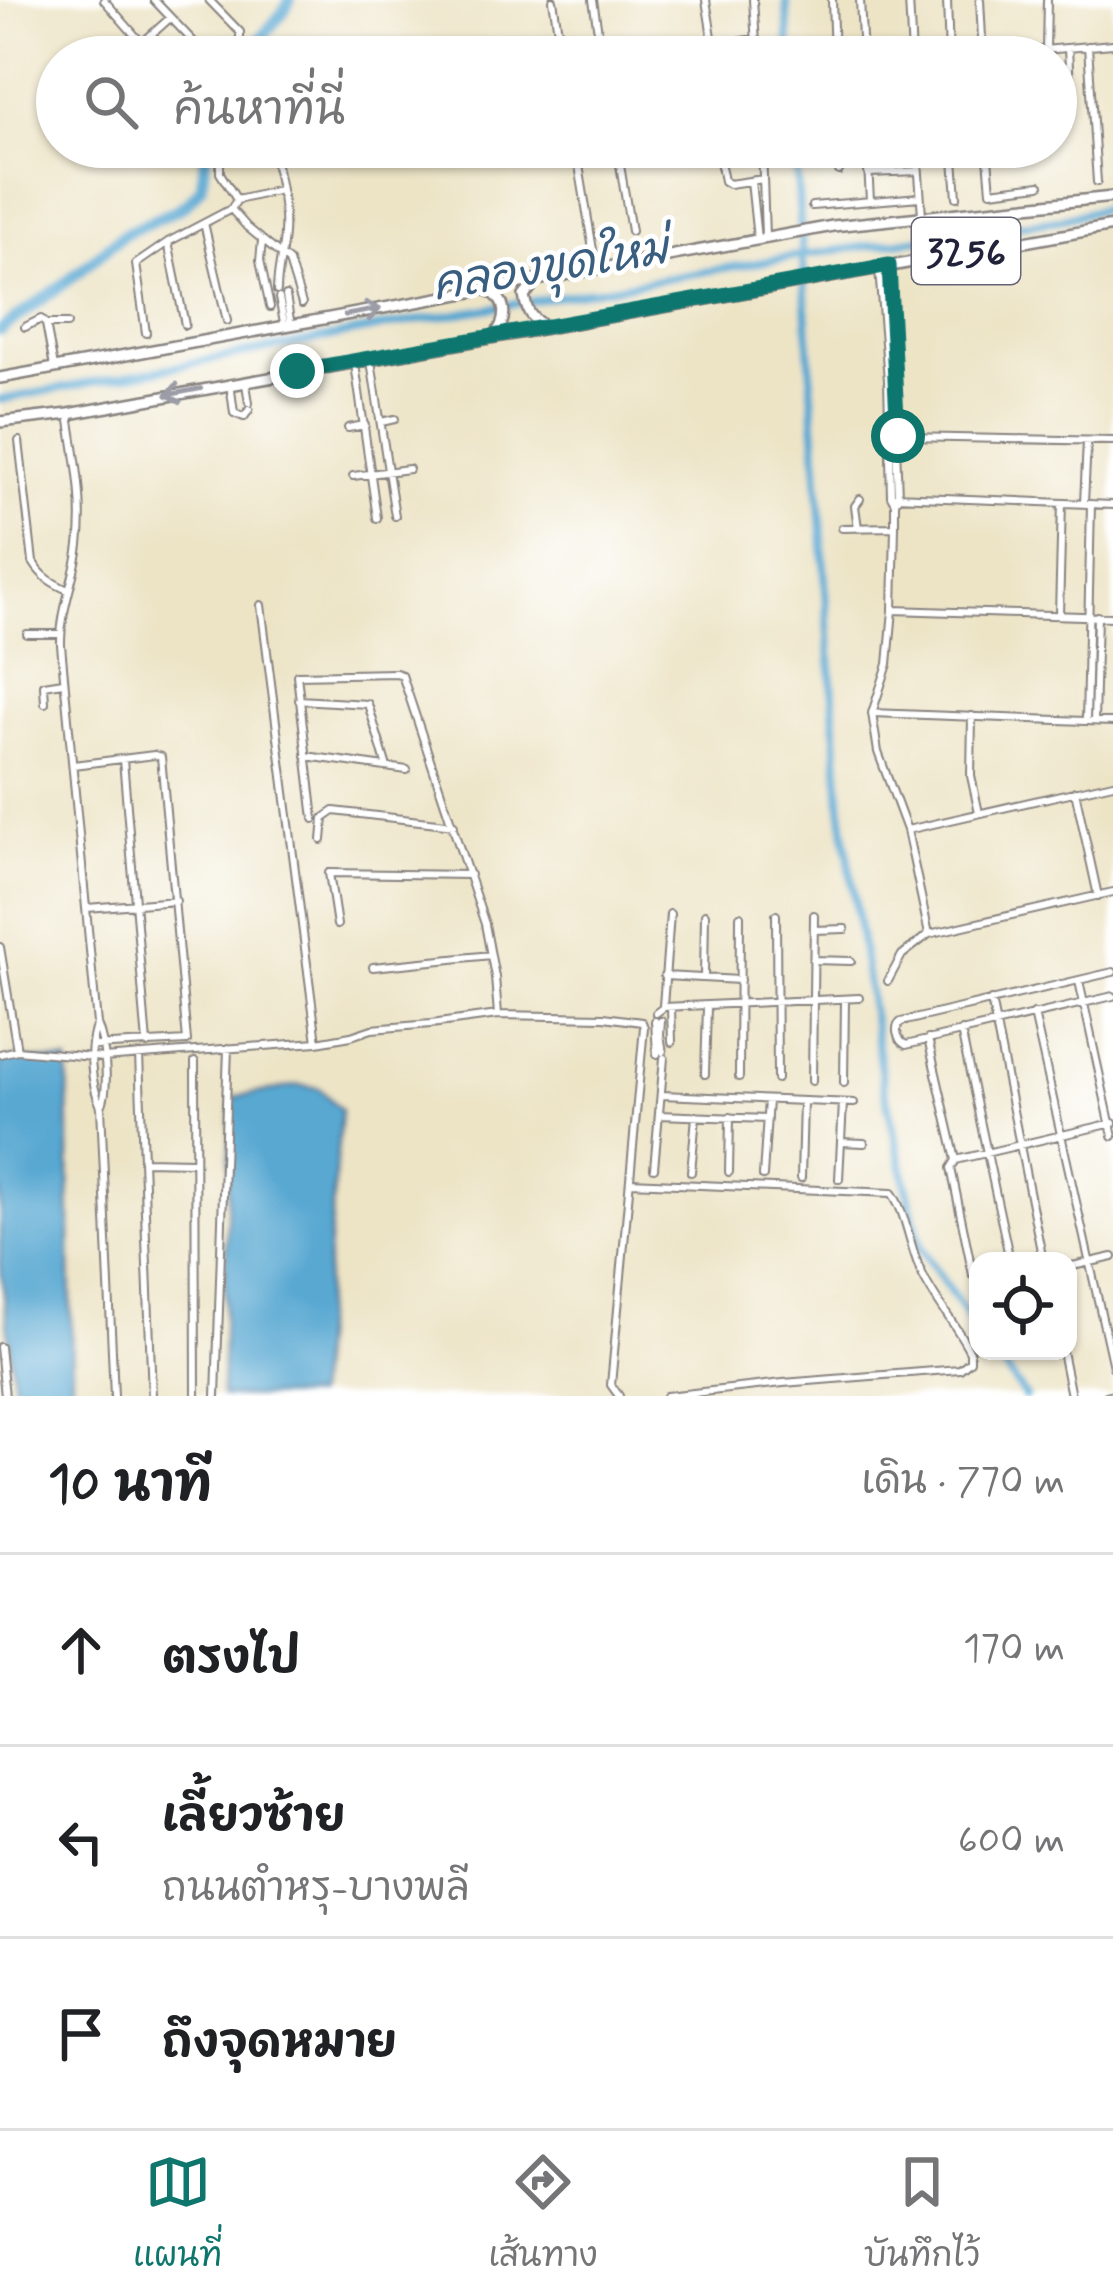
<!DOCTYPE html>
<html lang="th">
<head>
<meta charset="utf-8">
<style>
	body { margin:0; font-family:Mynerve,"Playpen Sans Thai",sans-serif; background:#f6f6f6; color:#202124 }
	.controls { position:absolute; right:36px; bottom:36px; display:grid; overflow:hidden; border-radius:24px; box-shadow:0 3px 9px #0004 }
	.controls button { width:108px; height:108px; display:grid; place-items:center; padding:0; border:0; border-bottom:3px solid #e0e0e0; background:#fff; color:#202124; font:60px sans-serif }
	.stop { position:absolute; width:36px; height:36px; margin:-27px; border:9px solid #0f766e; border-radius:50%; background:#fff }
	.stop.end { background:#0f766e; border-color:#fff; box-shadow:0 3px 12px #0008 }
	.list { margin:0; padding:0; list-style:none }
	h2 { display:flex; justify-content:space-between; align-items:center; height:156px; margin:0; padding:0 48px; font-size:51px }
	h2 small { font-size:39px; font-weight:400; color:#757577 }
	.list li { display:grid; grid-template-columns:78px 1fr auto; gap:36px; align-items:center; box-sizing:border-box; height:192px; padding:0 48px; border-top:3px solid #e0e0e0 }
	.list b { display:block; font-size:45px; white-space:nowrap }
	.list p { margin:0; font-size:39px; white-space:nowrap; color:#757577 }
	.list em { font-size:39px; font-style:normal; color:#757577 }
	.icon { flex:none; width:66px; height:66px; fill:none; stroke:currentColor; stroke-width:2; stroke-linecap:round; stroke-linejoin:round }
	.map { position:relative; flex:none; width:1113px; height:1396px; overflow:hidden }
	.search { position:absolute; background:#fff; box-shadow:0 3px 9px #0004; left:36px; right:36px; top:36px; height:132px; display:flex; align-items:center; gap:30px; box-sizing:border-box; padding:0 42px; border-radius:66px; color:#757577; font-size:45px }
	.sheet { height:732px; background:#fff }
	nav { display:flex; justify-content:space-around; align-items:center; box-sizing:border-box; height:168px; border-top:3px solid #e0e0e0; background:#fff; font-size:33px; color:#757577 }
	nav a { display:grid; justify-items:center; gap:6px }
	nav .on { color:#0f766e }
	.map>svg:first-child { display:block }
</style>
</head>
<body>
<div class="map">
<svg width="1113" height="1396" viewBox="0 0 1113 1396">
	<rect width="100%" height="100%" fill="#fff"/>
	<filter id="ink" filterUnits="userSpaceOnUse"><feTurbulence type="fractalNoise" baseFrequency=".00833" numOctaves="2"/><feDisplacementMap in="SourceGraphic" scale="24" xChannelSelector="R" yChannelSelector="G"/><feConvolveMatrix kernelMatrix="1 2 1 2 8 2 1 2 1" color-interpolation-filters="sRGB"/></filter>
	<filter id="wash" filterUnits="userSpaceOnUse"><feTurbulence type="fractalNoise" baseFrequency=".004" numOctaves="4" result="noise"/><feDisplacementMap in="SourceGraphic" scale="48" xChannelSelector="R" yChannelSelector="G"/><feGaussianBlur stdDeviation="2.7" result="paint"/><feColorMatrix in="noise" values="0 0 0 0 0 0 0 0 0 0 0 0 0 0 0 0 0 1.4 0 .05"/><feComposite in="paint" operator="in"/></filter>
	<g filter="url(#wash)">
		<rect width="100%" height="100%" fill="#ede4c6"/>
		<path fill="#58a8d2" stroke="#3d6586" stroke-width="3" d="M15 1058 68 1062 72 1396H15L0 1259V1062Z
			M299 1085 319 1088 341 1110 315 1396H221L231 1098Z"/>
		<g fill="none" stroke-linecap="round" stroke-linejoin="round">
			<path stroke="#58a8d2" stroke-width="8" d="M786 0 790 57
				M795 147 841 809 883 1084 921 1249 978 1332
				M0 400 409 322 803 255 1058 220 1113 206
				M992 1351 1025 1396"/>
			<path stroke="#58a8d2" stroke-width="12" d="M245 57 284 11 290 0
				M0 330 69 280 124 234 180 208 189 201 201 188 207 147"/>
		</g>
	</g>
	<g filter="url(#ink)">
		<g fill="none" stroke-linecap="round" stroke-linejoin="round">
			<defs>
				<path id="minor" d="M104 0 154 57
					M154 0 208 57
					M209 0 240 32V38L233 47
					M553 0 562 57
					M593 0 602 57
					M706 0 713 43
					M753 0 757 57
					M832 0 834 57
					M860 0 863 57
					M909 0 912 57
					M947 0 949 57
					M980 0 983 57
					M142 43 170 18
					M1088 46 1097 182
					M1068 48 1070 89
					M1046 50 1047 0
					M700 57 699 50 703 46 756 39
					M1015 57V53L1020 52 1113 44
					M272 147C278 174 286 205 284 234 283 253 277 271 277 291
					M576 147 596 268
					M617 147 631 231
					M717 147 724 181 729 184 763 179
					M762 147 765 237
					M838 147 839 171
					M867 147 870 200
					M917 147 922 215
					M953 147 957 197
					M987 147 991 191 1040 185
					M987 153 1025 151
					M868 173 918 171
					M751 181 757 239
					M237 200 280 190
					M812 206 920 197
					M231 209 247 227 289 262 302 304
					M204 223 227 321
					M262 241 260 261 270 307
					M168 242 185 325
					M889 268 898 496 895 503
					M879 269 888 380 891 496 895 503V527L893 610 888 664 872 713 878 752 907 830 929 934 902 955 888 981
					M286 296 291 326
					M279 298 285 327
					M46 324 54 367
					M25 327 41 319 46 324H67
					M146 333 136 264 168 242 231 209 237 200 220 173V147
					M371 361 395 516
					M355 364 377 518
					M230 383 234 413 244 417 249 410
					M246 384 249 403
					M69 414C75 456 85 502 79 545 75 579 60 610 61 645L97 1024C105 1043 110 1089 101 1107
					M381 422 395 419
					M348 428 365 425
					M906 437 1113 441
					M19 441 33 562C42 577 52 583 68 590
					M353 476 409 469
					M895 496 1113 505
					M1084 503 1087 441
					M842 528 895 527
					M858 528 855 506 860 499
					M261 605 317 1042
					M893 610 1113 617
					M1059 614 1062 503
					M27 634H60
					M299 700 368 704 387 767
					M45 703 44 685 63 682
					M872 713 1113 722
					M972 716 971 776 979 813
					M1086 721 1091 504
					M1094 721 1097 616
					M306 756 407 770
					M123 760 147 1044
					M73 765 154 755 161 757 187 1041 92 1046
					M1075 791 1098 896
					M314 819 297 675 396 673 402 675 485 924 495 977 498 1015
					M907 830 1113 783
					M322 840 324 818 334 811 454 825
					M87 908 176 901
					M776 915 777 1079
					M337 925 329 873 470 875
					M814 930 845 929
					M929 934 1113 892
					M0 947 17 1050
					M813 960 851 961
					M373 967 491 955
					M1113 972 901 1022C893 1028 898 1041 906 1045L1113 996
					M664 976 740 980
					M704 976 705 914
					M1079 981 1113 1136
					M991 1000 1043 1261
					M663 1006 670 914
					M671 1007 672 1042
					M656 1013 664 1007 859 998
					M1034 1014 1113 1367
					M655 1021 657 1054
					M661 1021 660 1035 663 1052
					M97 1024C87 1048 91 1084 101 1107L114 1396
					M961 1031 1010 1261
					M928 1039 956 1160 951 1168 973 1275 978 1277
					M0 1054 17 1050 103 1058 317 1042 351 1036 372 1029 431 1024 498 1015 604 1017 642 1022 644 1027 611 1385 619 1396
					M139 1055 152 1396
					M195 1062 196 1396
					M705 1074 707 1007
					M739 1077 740 916
					M812 1081 814 915
					M844 1083 845 999
					M661 1095 854 1103
					M659 1115 767 1119
					M841 1142 864 1143
					M956 1160 1113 1123
					M144 1161 193 1162
					M654 1168 664 1058
					M691 1172 696 1116
					M729 1172 730 1117
					M763 1176 768 1100
					M801 1178 803 1101
					M839 1179 843 1103
					M630 1182 892 1193C907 1214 910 1251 923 1276 936 1302 957 1326 970 1352V1361L960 1369 783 1383 666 1396
					M1068 1267 1113 1257
					M0 1347 5 1396
					M1062 1351 1071 1396
					M216 1396 228 1048
					M1106 1396 1113 1394"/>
				<path id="primary" d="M537 280 524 296C527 312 531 319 545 326
					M489 291C508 300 507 320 495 335
					M0 378 833 226 1113 197
					M0 422 69 414 1113 226"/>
			</defs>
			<use href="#minor" stroke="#888380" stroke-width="10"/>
			<use href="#primary" stroke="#888380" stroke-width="14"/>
			<use href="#minor" stroke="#fff" stroke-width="6"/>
			<use href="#primary" stroke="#fff" stroke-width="9"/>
		</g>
		<defs><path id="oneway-shaft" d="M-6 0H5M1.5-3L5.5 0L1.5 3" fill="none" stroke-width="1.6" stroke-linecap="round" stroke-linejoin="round" transform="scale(3)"/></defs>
		<g stroke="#9c9ca7">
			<use href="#oneway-shaft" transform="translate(363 312) rotate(-10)"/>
			<use href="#oneway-shaft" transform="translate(183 392) rotate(169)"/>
		</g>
	</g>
	<g fill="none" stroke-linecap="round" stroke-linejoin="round" filter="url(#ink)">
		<path stroke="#0f766e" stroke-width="15" d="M297 371 889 265 898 436"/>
	</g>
	<g text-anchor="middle" stroke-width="9" stroke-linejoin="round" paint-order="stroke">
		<rect fill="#fff" stroke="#646476" stroke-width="3" x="912" y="218" width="108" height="66" rx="9"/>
		<g font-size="39" font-weight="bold" fill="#22223b">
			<text x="966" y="265">3256</text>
		</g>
		<g font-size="45" font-style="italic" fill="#3a5e7f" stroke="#fff">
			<text transform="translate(550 265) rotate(-9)" y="16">คลองขุดใหม่</text>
		</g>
	</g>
</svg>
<div class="controls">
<button><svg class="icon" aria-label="locate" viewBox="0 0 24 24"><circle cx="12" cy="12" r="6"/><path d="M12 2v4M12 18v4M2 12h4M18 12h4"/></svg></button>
</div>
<div class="stop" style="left:898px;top:436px"></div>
<div class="stop end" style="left:297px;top:371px"></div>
<div class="search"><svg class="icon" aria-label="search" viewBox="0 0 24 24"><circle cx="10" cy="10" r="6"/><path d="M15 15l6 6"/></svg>ค้นหาที่นี่</div>
</div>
<section class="sheet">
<h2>10 นาที<small>เดิน · 770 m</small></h2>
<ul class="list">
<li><svg class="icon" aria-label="ahead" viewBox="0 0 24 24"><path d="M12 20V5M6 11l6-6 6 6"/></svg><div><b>ตรงไป</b></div><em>170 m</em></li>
<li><svg class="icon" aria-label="left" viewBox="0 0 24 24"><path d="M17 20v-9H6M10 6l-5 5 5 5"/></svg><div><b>เลี้ยวซ้าย</b><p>ถนนตำหรุ-บางพลี</p></div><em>600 m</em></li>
<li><svg class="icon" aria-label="arrive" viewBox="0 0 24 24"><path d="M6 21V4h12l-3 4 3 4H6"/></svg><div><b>ถึงจุดหมาย</b></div></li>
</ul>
</section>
<nav>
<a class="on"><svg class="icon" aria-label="map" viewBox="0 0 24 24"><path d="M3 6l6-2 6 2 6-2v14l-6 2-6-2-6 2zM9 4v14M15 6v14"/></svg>แผนที่</a>
<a><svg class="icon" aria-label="directions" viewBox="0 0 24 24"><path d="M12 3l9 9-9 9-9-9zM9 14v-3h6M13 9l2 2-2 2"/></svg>เส้นทาง</a>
<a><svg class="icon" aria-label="saved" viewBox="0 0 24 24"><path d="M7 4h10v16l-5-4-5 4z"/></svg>บันทึกไว้</a>
</nav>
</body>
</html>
